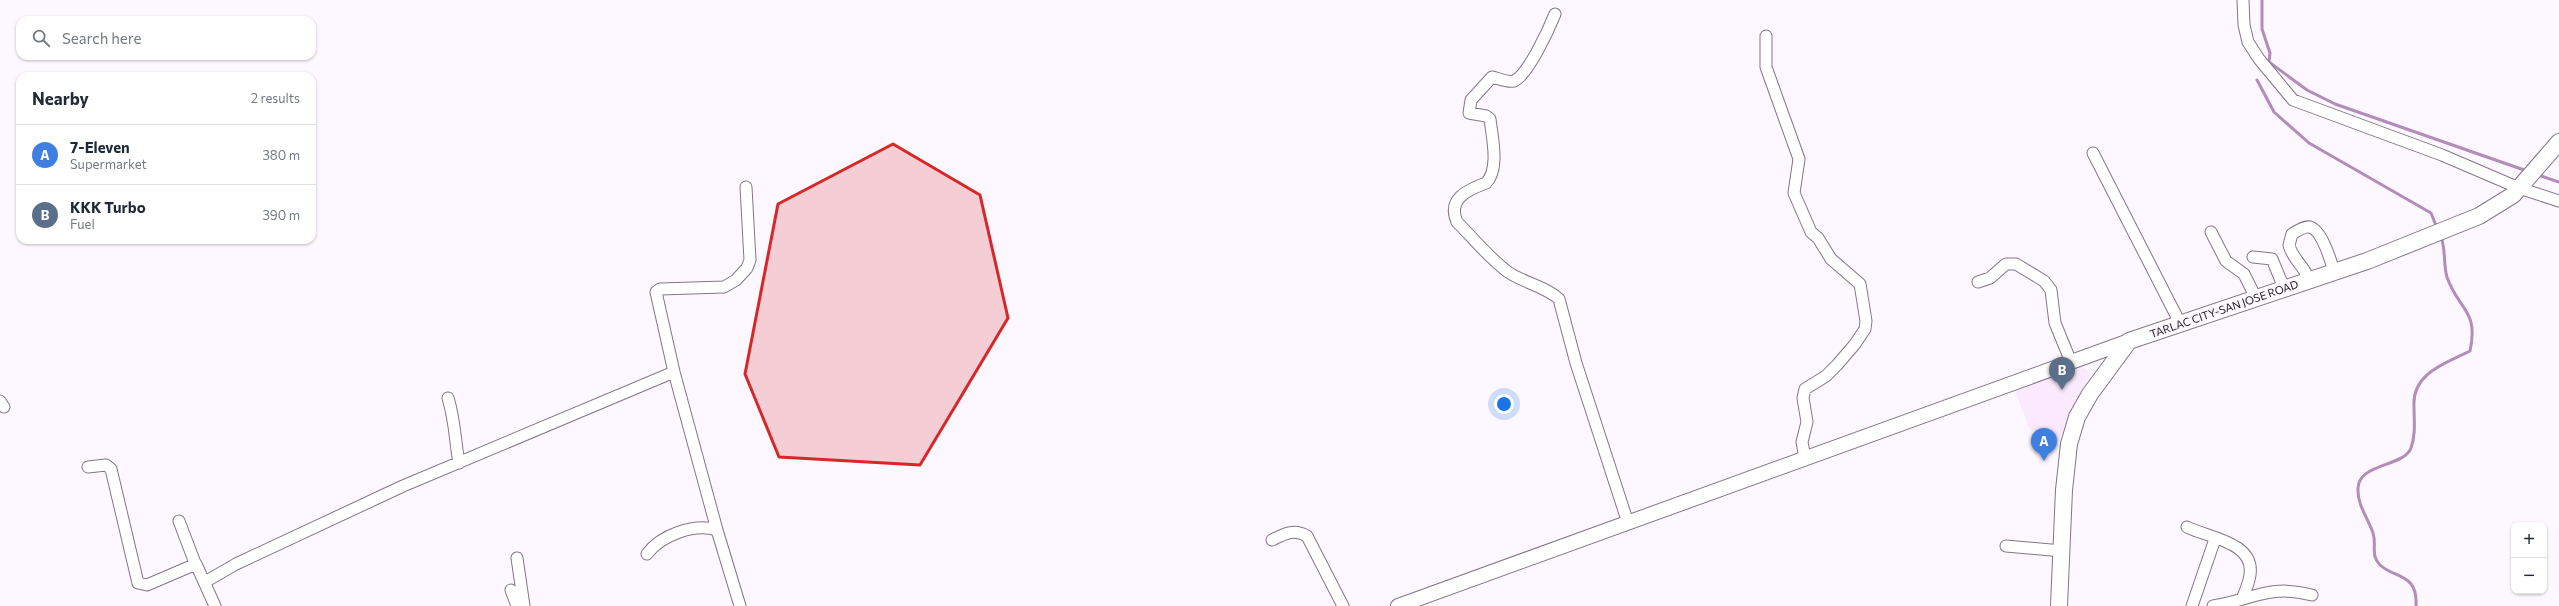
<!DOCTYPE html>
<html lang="en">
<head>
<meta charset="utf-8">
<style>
	body { margin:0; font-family:Commissioner,sans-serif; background:#f2f2f3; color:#1f2937 }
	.controls { position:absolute; right:12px; bottom:12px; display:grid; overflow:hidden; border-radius:8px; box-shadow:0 1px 3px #0004 }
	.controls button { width:36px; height:36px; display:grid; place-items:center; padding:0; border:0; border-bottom:1px solid #e0e1e3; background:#fff; color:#1f2937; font:20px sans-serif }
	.you { position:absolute; left:1504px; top:404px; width:14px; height:14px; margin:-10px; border:3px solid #fff; border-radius:50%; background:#1a73e8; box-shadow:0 0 0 6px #1a73e833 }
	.badge { display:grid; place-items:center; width:26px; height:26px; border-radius:50%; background:#b45309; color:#fff; font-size:13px; font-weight:700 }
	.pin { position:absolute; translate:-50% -33px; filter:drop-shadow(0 1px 2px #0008) }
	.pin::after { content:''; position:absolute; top:21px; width:14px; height:12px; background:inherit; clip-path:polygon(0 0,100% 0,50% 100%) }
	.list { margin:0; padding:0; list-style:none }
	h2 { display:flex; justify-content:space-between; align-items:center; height:52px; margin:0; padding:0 16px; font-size:17px }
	h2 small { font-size:13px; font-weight:400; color:#747a83 }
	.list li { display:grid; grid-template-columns:26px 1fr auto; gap:12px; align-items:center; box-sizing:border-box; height:60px; padding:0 16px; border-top:1px solid #e0e1e3 }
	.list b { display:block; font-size:15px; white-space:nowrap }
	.list p { margin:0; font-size:13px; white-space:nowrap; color:#747a83 }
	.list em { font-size:13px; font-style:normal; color:#747a83 }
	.icon { flex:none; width:22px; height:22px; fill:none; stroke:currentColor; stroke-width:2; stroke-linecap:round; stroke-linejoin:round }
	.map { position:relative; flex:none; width:2559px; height:606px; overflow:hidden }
	.search { position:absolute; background:#fff; box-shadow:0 1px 3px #0004; left:16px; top:16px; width:300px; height:44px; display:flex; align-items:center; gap:10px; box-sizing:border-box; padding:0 14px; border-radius:12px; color:#747a83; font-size:15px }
	.panel { position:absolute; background:#fff; box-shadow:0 1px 3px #0004; left:16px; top:72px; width:300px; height:172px; border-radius:12px }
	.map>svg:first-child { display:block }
</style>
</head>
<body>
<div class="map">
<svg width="2559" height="606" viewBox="0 0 2559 606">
	<rect width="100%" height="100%" fill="#fdf7ff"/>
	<path fill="#fbeafe" d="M2079 365 2091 373 2058 442 2029 428 2015 391Z"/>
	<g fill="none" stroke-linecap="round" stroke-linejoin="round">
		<path stroke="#b38dba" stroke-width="3" d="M2262 0V29L2270 53 2269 62 2307 90 2335 104 2527 171
			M2257 80 2274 112 2309 143 2431 213 2437 228
			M2538 175 2559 182
			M2416 606C2418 573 2395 579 2380 565 2370 555 2377 545 2373 533 2368 518 2357 505 2358 488 2359 463 2404 467 2411 448 2416 434 2414 420 2414 406 2412 373 2446 363 2470 351 2479 309 2458 310 2447 277 2443 264 2446 249 2441 237"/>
		<defs>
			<path id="minor" d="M2243 0 2244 25 2248 42 2259 59 2293 100 2442 155 2519 188 2559 201
				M1555 14C1549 29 1528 75 1514 81 1507 83 1498 78 1492 77L1471 100 1469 113 1486 116 1490 119C1492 137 1500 169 1486 183 1467 190 1447 199 1457 222 1473 238 1489 258 1508 272 1524 283 1545 286 1559 299L1576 363 1628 523
				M1766 36V67L1799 159 1794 193 1811 232 1818 238 1831 259 1860 284 1866 321 1865 329 1855 344 1837 365 1826 376 1805 389 1803 398 1807 422 1802 442 1805 458
				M2093 153 2181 325
				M2211 232 2226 261 2244 274 2256 298
				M2253 257 2272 259 2284 288
				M2309 280C2304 265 2292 259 2289 245L2292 234C2297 231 2304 226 2310 227 2322 230 2331 261 2334 272
				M1978 282 1990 278 2006 264H2016L2044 281 2051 290 2055 323 2071 362
				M674 372 717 530 740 606
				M448 398C455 420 455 441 459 463
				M0 401 4 407
				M88 467 106 465 111 469 138 583 147 585 196 564 215 606
				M179 521 195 563
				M2187 527C2209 538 2255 542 2250 575 2249 583 2245 592 2242 599
				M1272 540C1284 534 1294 528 1307 536L1343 606
				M2006 546 2062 551
				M647 554C661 535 694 523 717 530
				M517 558 524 606
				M205 582 236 564 403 486 674 372 656 292 660 289 724 287 736 280 747 268 750 260 746 187
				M511 590 517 606
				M2192 606 2215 539
				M2213 606C2255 599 2268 584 2312 595"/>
			<path id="tertiary" d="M1398 606 2129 341"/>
			<path id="secondary" d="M2059 606 2064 490 2069 444 2077 417 2090 394 2129 341 2367 261 2479 216 2513 195 2559 142"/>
		</defs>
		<use href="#minor" stroke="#847687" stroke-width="13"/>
		<use href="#tertiary" stroke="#847687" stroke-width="16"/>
		<use href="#secondary" stroke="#847687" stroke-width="18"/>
		<use href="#minor" stroke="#fff" stroke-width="11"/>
		<use href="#tertiary" stroke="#fff" stroke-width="14"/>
		<use href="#secondary" stroke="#fff" stroke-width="16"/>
	</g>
	<path fill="#d62828" fill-opacity="0.2" stroke="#d62828" stroke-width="3" stroke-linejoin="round" d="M893 144 980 195 1008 318 920 465 779 457 745 374 778 204Z"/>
	<g text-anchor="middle" stroke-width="4" stroke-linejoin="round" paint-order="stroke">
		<g font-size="11" fill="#1e191f" stroke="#fdf7ff">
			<text transform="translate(2224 309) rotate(-19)" y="4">TARLAC CITY-SAN JOSE ROAD</text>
		</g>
	</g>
</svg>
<div class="controls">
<button>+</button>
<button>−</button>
</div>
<div class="you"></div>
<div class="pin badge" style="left:2044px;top:461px;background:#3f7fe0">A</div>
<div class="pin badge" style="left:2062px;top:390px;background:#5c6f8a">B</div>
<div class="search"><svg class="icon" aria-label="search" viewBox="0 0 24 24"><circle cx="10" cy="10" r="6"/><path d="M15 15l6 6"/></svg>Search here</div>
<section class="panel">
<h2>Nearby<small>2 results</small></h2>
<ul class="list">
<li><span class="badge" style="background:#3f7fe0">A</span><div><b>7-Eleven</b><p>Supermarket</p></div><em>380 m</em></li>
<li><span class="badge" style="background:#5c6f8a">B</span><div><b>KKK Turbo</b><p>Fuel</p></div><em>390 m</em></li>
</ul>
</section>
</div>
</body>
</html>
